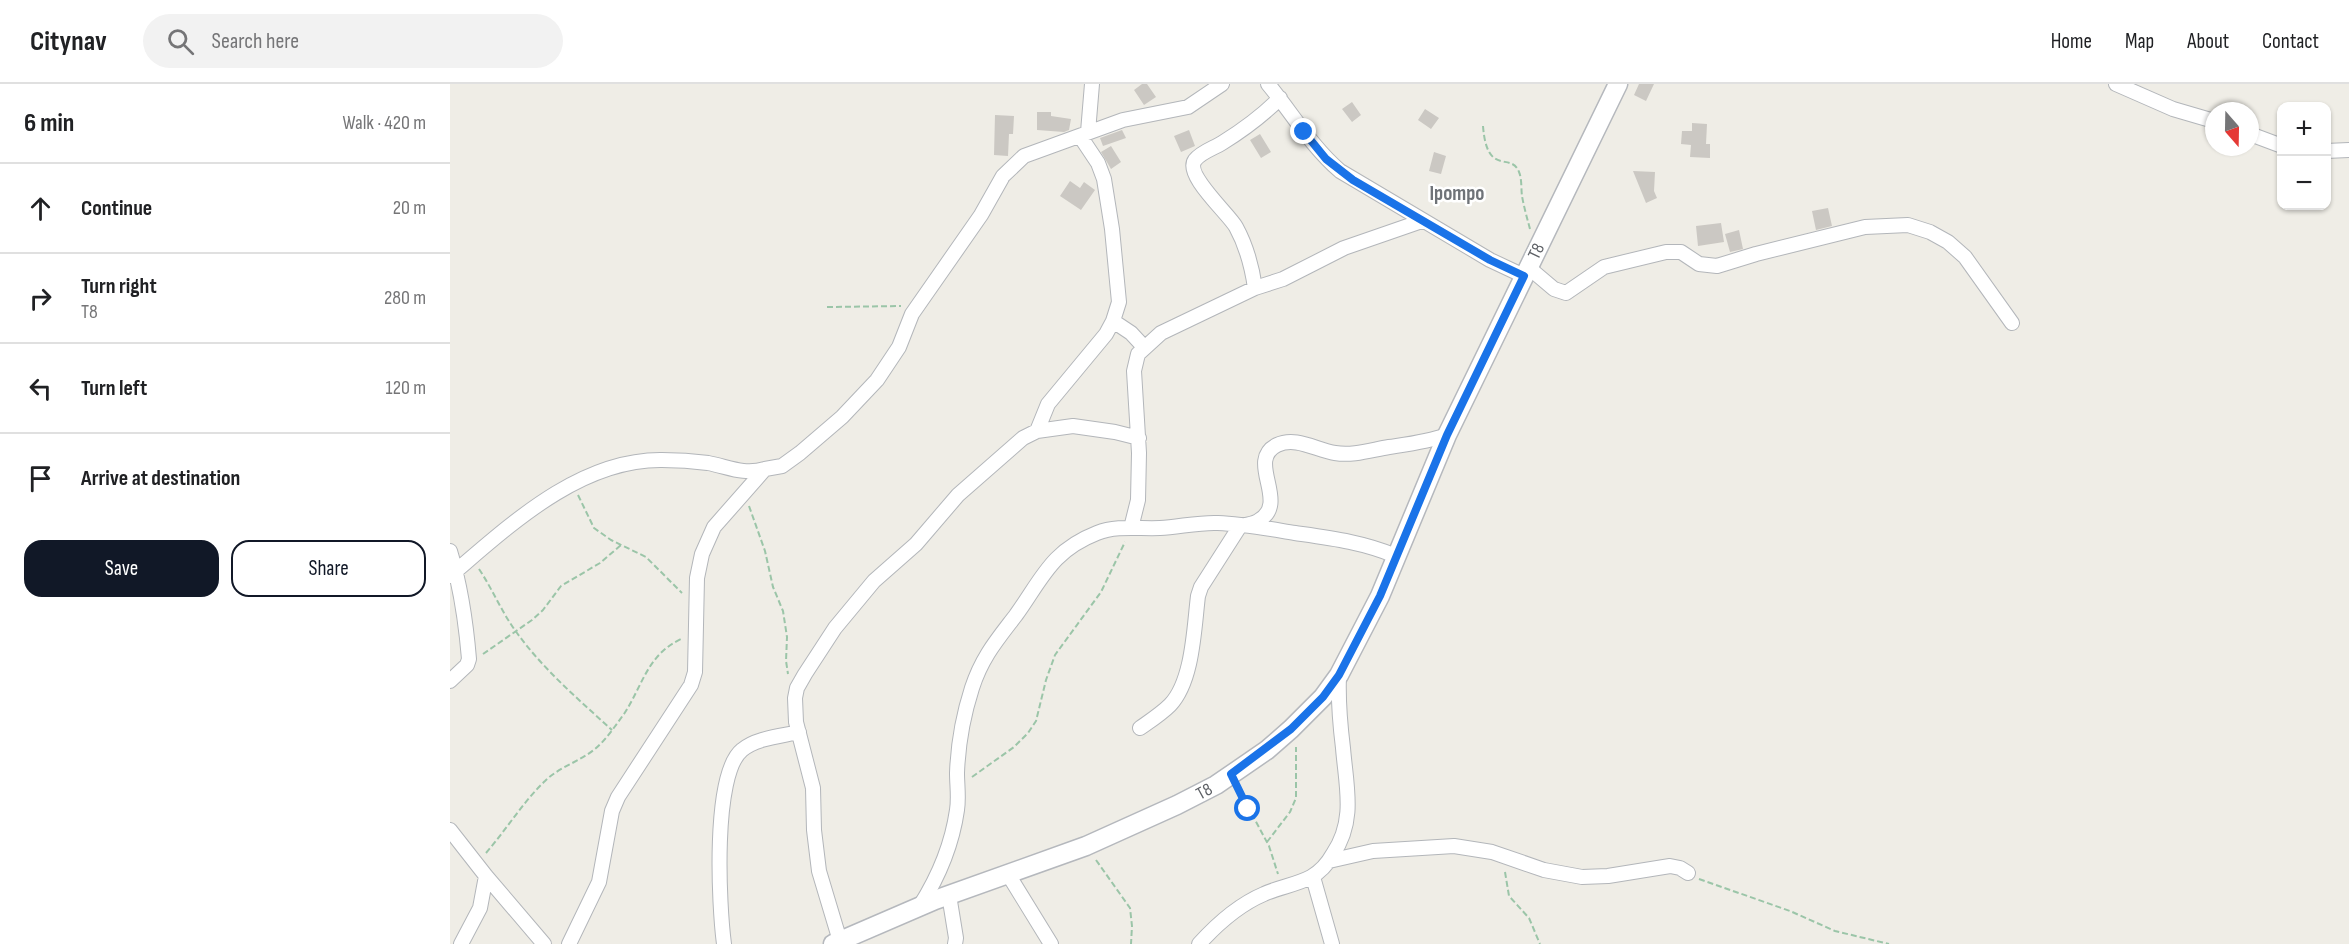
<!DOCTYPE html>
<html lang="en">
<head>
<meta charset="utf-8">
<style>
	body { margin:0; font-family:"Sofia Sans Condensed",sans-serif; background:#f2f2f2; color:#202124 }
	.controls { position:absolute; right:18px; top:18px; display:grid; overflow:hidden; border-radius:12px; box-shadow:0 2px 4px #0004 }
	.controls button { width:54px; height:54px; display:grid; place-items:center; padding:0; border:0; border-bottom:2px solid #e0e0e0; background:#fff; color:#202124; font:30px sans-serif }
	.compass { position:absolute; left:1755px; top:18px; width:54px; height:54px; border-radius:50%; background:#fff; box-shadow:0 2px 4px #0004; rotate:160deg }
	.stop { position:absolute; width:18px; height:18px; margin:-14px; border:4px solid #1a73e8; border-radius:50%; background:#fff }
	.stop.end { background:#1a73e8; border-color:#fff; box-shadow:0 2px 6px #0008 }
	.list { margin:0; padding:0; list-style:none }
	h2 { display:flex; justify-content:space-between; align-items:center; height:78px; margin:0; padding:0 24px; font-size:26px }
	h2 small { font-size:20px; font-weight:400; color:#757577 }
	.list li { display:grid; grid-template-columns:39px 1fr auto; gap:18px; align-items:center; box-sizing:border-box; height:90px; padding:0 24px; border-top:2px solid #e0e0e0 }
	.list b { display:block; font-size:22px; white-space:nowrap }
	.list p { margin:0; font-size:20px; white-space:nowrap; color:#757577 }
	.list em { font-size:20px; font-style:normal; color:#757577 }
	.actions { display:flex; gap:12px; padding:18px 24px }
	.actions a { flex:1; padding:14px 0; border:2px solid #111827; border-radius:18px; text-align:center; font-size:21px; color:#111827 }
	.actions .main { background:#111827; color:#fff }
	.icon { flex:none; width:33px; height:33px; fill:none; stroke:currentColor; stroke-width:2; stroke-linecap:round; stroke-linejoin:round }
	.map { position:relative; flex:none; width:1899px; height:860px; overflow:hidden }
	header { display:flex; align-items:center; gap:36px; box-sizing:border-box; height:84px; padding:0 30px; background:#fff; border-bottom:2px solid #e0e0e0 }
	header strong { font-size:28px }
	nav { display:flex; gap:33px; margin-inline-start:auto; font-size:21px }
	.search { width:420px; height:54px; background:#f2f2f2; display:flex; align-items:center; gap:15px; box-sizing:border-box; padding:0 21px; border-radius:33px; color:#757577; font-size:22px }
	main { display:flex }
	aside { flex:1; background:#fff }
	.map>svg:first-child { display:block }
</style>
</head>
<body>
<header>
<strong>Citynav</strong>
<div class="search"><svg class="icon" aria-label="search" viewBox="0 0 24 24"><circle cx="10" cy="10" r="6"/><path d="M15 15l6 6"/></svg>Search here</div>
<nav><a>Home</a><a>Map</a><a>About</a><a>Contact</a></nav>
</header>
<main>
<aside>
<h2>6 min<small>Walk · 420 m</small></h2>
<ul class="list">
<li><svg class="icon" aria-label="ahead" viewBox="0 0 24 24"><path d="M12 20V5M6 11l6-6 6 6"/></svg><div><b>Continue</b></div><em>20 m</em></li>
<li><svg class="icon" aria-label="right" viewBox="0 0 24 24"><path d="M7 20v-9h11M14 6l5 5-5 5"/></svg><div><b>Turn right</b><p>T8</p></div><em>280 m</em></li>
<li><svg class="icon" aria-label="left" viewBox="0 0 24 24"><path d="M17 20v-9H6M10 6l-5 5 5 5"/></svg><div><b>Turn left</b></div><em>120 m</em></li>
<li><svg class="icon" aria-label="arrive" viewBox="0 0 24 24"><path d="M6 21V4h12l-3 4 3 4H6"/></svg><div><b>Arrive at destination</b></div></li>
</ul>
<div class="actions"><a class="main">Save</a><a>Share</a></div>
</aside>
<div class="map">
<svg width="1899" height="860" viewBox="0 0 1899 860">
	<rect width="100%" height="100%" fill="#efede6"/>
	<path fill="#cbc8c3" d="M692 0H697L706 13 694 21 684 6Z
		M1189 0H1204L1196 17 1184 11Z
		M902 18 911 31 902 38 892 25Z
		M975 25 989 34 981 45 968 36Z
		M587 28H601V32L621 35 619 46 614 48 587 46Z
		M545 31 564 32 563 50H559L558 72 544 71Z
		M1242 39 1257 40 1256 60H1260V74L1240 73 1241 61 1231 60 1232 47H1242Z
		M672 46 676 54 653 62 650 54Z
		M739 46 745 62 731 68 724 52Z
		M810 50 821 68 811 74 800 56Z
		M661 62 671 78 661 85 651 68Z
		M984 68 996 72 991 90 979 87Z
		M1183 87 1205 88 1204 107 1207 114 1196 119Z
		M620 97 630 104 634 98 645 106 631 126 610 112Z
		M1378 124 1382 142 1366 146 1362 127Z
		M1271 139 1274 158 1248 162 1246 142Z
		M1289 146 1293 165 1280 168 1275 150Z"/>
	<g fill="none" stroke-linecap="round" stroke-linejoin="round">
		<defs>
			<path id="street" d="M818 0C842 29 861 62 890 87L1040 176 1074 192
				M1666 0 1723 25 1764 37
				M638 48 642 0
				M1800 50 1832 62
				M1876 67 1899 66
				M1078 183 1104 205 1116 209 1154 183 1216 168H1231L1249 180 1267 182 1306 170 1415 143 1458 141 1480 148 1498 158 1515 173 1562 239
				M805 204C802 183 797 163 786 143 779 130 734 91 745 76 751 68 764 64 772 59 793 46 813 31 830 14
				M663 237 681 249 694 263
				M587 347 598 320 656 250 663 237 669 218 662 145 654 95 648 79 630 52
				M681 444 688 416 689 369 684 287 688 270 711 249 805 204 833 195 894 164 972 137
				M0 467C11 503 16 539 19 575L17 581 0 597
				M0 492C59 442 129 375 212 376 227 376 243 377 258 379 279 383 293 391 315 385
				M690 644C700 637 711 630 720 621 743 597 744 544 748 512L751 503 790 442C795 441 803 440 808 437 841 419 795 377 827 361 846 352 866 366 885 369 903 372 921 366 939 363 959 360 977 358 997 351
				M0 746 36 792 94 860
				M879 777 923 767 1004 762 1042 768 1094 786 1132 793 1158 792 1220 782 1230 784 1238 789
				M558 790 601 860
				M863 793 882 860
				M499 811 506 854 505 860
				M470 822C489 792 502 761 507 726 509 714 507 701 507 689 508 661 513 632 522 604 532 573 547 556 566 531 592 495 601 467 647 449 667 441 689 445 710 444 729 443 750 438 768 439 794 440 820 445 845 449 880 454 913 458 946 472
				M390 857 369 787 364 746 363 704 346 638 345 614 347 604 355 590 385 544 424 497 466 460 508 411 573 354 587 347 623 342 665 348 689 354
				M11 860 30 824 36 792
				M119 860 149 798 162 727 168 713 241 601 245 588 247 494 252 470 264 443 315 385 332 382 350 369 392 333 427 296 449 263 462 230 531 131 553 92 574 72 673 36 738 23 772 0
				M274 860C269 823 262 690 292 666 306 654 332 652 349 648
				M749 860C768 839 788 821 814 810 829 803 846 801 861 793 870 788 878 779 883 770 906 736 896 702 893 664 890 640 888 616 889 591"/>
			<path id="secondary" d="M383 860 485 816 636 762 727 721 766 701 817 666 841 645 873 613 889 591 930 512 997 351 1168 0"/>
		</defs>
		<use href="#street" stroke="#b3b6ba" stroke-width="16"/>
		<use href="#secondary" stroke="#b5b8bd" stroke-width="21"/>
		<path stroke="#9bc5a8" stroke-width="2" stroke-dasharray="6 3" stroke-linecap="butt" d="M1033 42C1037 94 1061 67 1069 88 1072 95 1071 105 1072 112 1074 123 1077 134 1080 145
			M377 223 451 222
			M128 411 144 444 161 456 196 473 232 509
			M299 422 315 467 323 503 333 527 337 553 336 577 338 590
			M29 485C43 506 52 529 67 549 93 585 129 616 162 646
			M33 570 82 536 93 526 111 502 150 479 171 461
			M522 693 564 663 578 649 586 637 596 596 605 571 651 508 675 458
			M789 706 819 762 828 790
			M817 758 840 728 846 714V663
			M36 769C56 746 73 718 95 697 109 683 129 678 145 665 156 656 165 642 174 630 193 601 197 571 231 555
			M646 776 680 824 682 842 681 860
			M1055 788 1059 812 1079 834 1090 860
			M1249 795 1340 827 1385 847 1439 860"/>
		<use href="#street" stroke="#fff" stroke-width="14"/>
		<use href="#secondary" stroke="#fff" stroke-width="18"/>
	</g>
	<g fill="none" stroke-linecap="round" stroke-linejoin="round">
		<path stroke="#1a73e8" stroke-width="8" d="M798 725 781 690 841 645 873 613 889 591 930 512 997 351 1074 192 1040 176 903 96 876 75 854 48"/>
	</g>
	<g text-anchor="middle" stroke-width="5" stroke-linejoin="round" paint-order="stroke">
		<g font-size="18" fill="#5e6166" stroke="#fff">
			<text transform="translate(1086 167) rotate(-64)" y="6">T8</text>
			<text transform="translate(754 707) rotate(-29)" y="6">T8</text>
		</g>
		<g font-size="21" font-weight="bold" fill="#6f7378" stroke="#fff">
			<text x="1007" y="116">Ipompo</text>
		</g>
	</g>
</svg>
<div class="controls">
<button>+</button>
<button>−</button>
</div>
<svg class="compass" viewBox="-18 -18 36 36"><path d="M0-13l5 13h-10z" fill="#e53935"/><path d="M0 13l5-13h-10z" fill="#757577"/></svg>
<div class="stop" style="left:798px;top:725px"></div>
<div class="stop end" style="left:854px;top:48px"></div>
</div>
</main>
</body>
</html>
